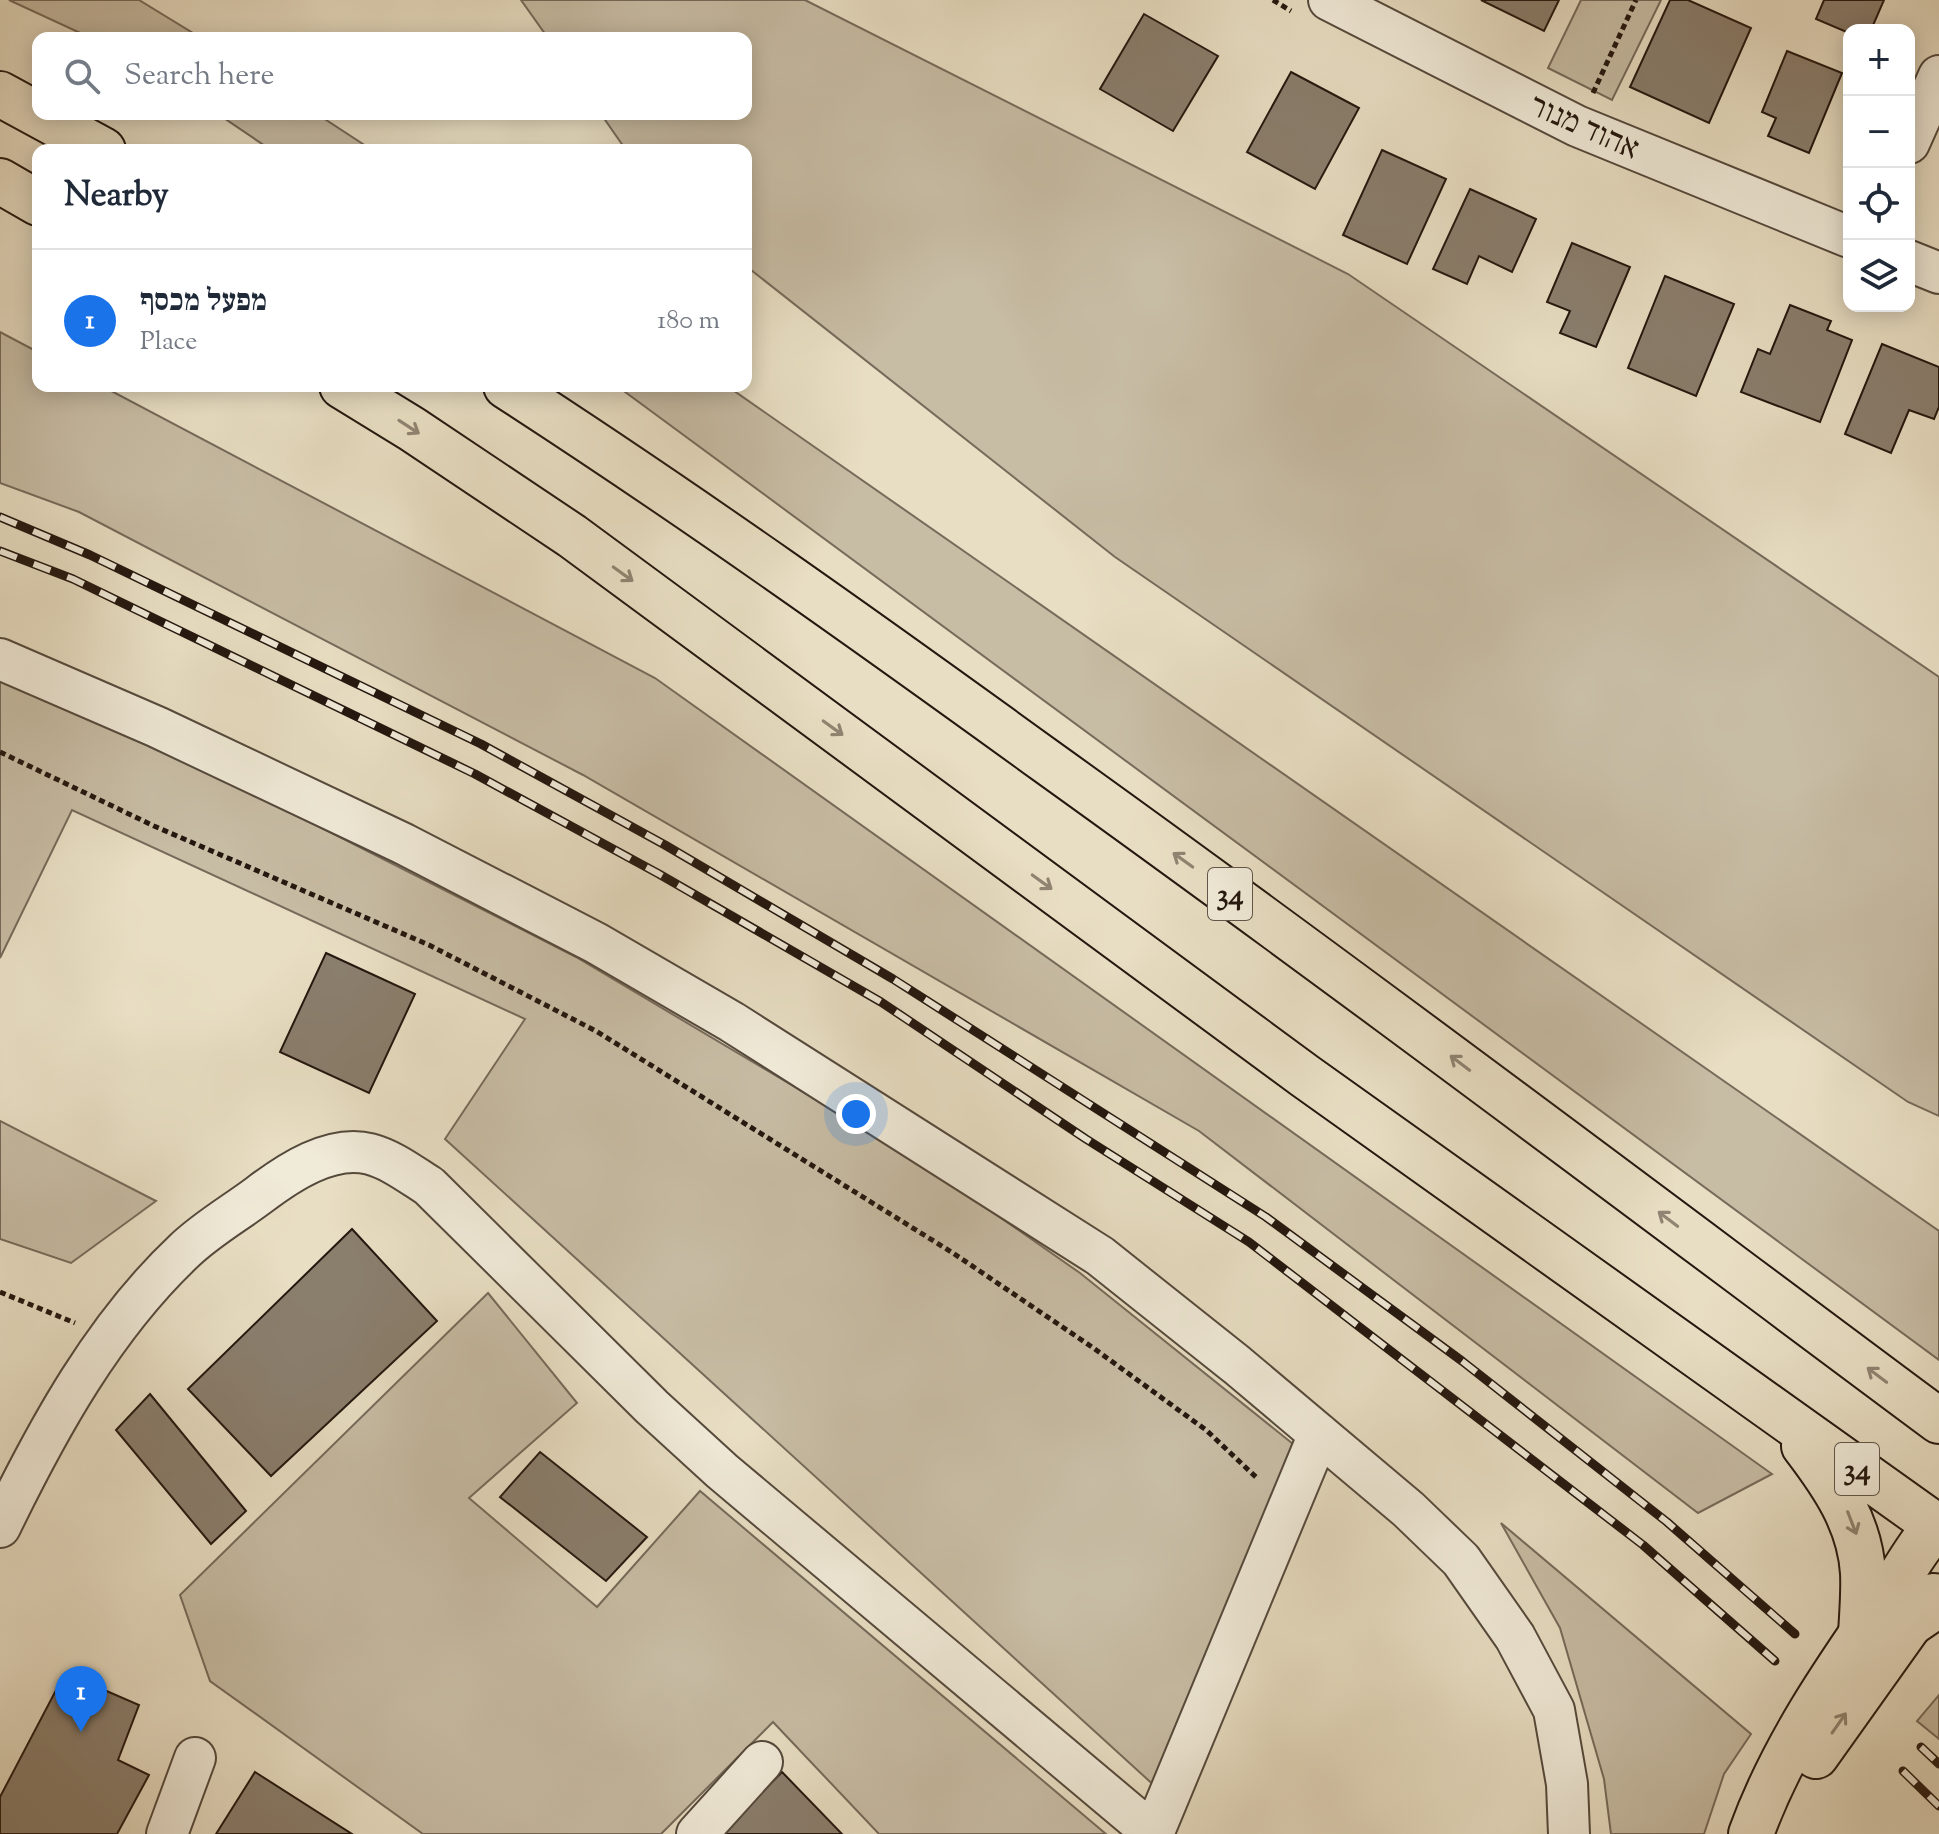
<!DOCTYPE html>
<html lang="en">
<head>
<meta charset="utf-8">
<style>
	body { margin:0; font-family:"Sorts Mill Goudy","Frank Ruhl Libre",serif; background:#f2f2f3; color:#1f2937 }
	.controls { position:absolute; right:24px; top:24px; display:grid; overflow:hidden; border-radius:16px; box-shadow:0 4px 20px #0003 }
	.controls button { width:72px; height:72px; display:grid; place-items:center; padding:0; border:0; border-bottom:2px solid #e0e1e3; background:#fff; color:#1f2937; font:40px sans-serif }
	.you { position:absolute; left:856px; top:1114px; width:28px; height:28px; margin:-20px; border:6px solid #fff; border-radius:50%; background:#1a73e8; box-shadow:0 0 0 12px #1a73e833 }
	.badge { display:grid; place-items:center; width:52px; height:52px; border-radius:50%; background:#1a73e8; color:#fff; font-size:26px; font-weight:700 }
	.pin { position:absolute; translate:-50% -66px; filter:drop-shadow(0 2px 4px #0008) }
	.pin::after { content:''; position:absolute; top:42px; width:28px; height:24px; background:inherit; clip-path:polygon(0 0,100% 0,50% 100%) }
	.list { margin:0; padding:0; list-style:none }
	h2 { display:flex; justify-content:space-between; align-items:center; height:104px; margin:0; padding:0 32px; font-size:34px }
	h2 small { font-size:26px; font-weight:400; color:#747a83 }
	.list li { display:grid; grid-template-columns:52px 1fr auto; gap:24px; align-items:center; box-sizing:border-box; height:144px; padding:0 32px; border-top:2px solid #e0e1e3 }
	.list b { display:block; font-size:30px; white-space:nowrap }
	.list p { margin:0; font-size:26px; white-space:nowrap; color:#747a83 }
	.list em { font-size:26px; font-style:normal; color:#747a83 }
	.icon { flex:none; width:44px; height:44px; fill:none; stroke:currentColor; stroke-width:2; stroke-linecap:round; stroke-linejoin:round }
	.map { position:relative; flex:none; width:1939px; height:1834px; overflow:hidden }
	.search { position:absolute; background:#fff; box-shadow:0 4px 20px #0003; left:32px; top:32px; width:720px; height:88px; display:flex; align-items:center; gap:20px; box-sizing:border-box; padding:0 28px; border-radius:16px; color:#747a83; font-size:30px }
	.panel { position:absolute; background:#fff; box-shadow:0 4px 20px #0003; left:32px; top:144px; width:720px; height:248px; border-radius:16px }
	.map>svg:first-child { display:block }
</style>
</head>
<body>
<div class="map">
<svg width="1939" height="1834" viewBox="0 0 1939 1834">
	<rect width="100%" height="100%" fill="#e8dec3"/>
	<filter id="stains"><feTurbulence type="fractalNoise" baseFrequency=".0025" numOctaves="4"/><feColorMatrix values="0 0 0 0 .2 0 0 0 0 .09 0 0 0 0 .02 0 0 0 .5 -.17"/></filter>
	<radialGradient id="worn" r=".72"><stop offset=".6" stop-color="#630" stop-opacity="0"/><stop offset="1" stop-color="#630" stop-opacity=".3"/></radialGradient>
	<path fill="#c7bca4" stroke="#766a5a" stroke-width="2" d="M9 0H139L201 38H91Z
		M521 0H805L1348 274 1939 677V1116L1908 1102 1115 557 746 266V150H626L601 114H746V38H548Z
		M1581 0H1661L1612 100 1548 68Z
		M218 114H317L372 150H271Z
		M0 332 38 352V386H102L655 678 1772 1474 1698 1513 1199 1131 583 775 79 512 0 483Z
		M617 386H727L1939 1231V1360Z
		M0 676 184 758 576 957 918 1160 1080 1273 1298 1448 1158 1789 445 1139 525 1019 72 810 0 958Z
		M0 1121 156 1201 71 1263 0 1239Z
		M488 1293 577 1403 469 1498 597 1607 700 1491 1106 1834H879L773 1722 661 1834H423L210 1681 180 1595Z
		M1501 1523 1751 1734 1724 1774 1704 1834H1611L1604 1779 1560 1628Z
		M1939 1695V1739L1917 1721Z"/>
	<path fill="#8a7e6d" stroke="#24170f" stroke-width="2" d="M1481 0H1559L1544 31Z
		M1670 0H1688L1751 28 1709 123 1630 87Z
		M1824 0H1884L1871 30H1849V33L1816 19Z
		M1144 14 1218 56 1173 131 1100 89Z
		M1787 51 1842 73 1809 153 1768 136 1776 118 1762 112Z
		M1291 72 1359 108 1315 189 1247 152Z
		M1382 150 1446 179 1407 264 1343 235Z
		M1470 189 1536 219 1512 272 1479 256 1467 284 1433 269Z
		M1572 243 1630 267 1596 347 1560 333 1570 311 1547 302Z
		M1665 276 1734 304 1696 396 1628 368Z
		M1790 305 1831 321 1827 330 1852 340 1820 422 1741 392 1758 349 1770 354Z
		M1882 344 1939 367V407L1934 419 1909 410 1891 453 1845 434Z
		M326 953 415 994 369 1093 280 1052Z
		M352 1229 437 1321 271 1476 188 1389Z
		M150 1394 246 1511 211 1544 116 1430Z
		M540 1452 647 1537 606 1581 500 1497Z
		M65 1673 139 1705 118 1760 149 1775 117 1834H0V1797Z
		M255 1772 352 1834H216Z
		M782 1772 842 1834H721Z"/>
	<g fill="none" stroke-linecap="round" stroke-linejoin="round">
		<defs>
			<path id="minor" d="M1329 0 1577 126 1849 237
				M1909 143 1939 76
				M1909 261 1939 273
				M0 659 157 727 404 844 596 943 732 1022 1100 1256 1237 1365 1408 1509 1461 1560 1515 1637 1554 1710 1567 1784 1569 1834
				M0 1527C48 1428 104 1326 185 1250 207 1229 235 1213 259 1195 288 1173 331 1144 370 1154 392 1160 410 1174 429 1186L652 1407 722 1471 1154 1834
				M167 1834 195 1758
				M697 1834 762 1762
				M1153 1834 1319 1434"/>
			<path id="major" d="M1816 1756 1910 1624 1934 1596
				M1751 1834C1782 1748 1834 1673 1886 1598 1903 1574 1918 1544 1939 1523"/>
			<path id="highway" d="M0 94 103 150
				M0 181 38 203
				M342 386 412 429 572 536 1305 1076 1939 1528
				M506 386C690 505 868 632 1046 761 1347 977 1642 1200 1939 1421
				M1804 1446C1833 1484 1860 1523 1863 1573 1864 1593 1862 1614 1861 1635
				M1910 1624 1939 1604"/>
		</defs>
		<use href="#minor" stroke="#55493c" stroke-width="44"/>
		<use href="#major" stroke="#24170f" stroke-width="48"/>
		<use href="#highway" stroke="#24170f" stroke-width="48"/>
		<path stroke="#24170f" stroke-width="5" stroke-dasharray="6 4" stroke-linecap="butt" d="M1273 0 1291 11
			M1593 93 1636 0
			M0 752 154 826 429 945 596 1031 953 1253 1092 1347 1206 1430 1258 1479
			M0 1292 75 1323"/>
		<use href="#minor" stroke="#f0ead8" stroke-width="40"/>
		<use href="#major" stroke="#e8dec3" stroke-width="44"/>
		<use href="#highway" stroke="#e8dec3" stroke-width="44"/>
		<defs>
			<path id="rail" d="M0 517 90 555 481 744 665 845 893 979 1266 1217 1462 1361 1667 1522 1795 1634
				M0 551 73 579 475 774 659 874 881 1002 1086 1139 1249 1242 1643 1545 1775 1661
				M1921 1747 1939 1764
				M1903 1771 1939 1806"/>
		</defs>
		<use href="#rail" stroke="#24170f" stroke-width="9"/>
		<use href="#rail" stroke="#f0ead8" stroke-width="6" stroke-dasharray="18" stroke-linecap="butt"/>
	</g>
	<defs><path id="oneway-shaft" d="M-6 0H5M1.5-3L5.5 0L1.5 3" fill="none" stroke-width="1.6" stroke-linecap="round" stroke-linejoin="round" transform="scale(2)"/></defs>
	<g stroke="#908472">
		<use href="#oneway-shaft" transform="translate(409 427) rotate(33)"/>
		<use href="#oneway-shaft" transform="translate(623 574) rotate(36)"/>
		<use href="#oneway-shaft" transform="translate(833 728) rotate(36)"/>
		<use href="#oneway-shaft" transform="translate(1183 860) rotate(-144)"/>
		<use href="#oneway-shaft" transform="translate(1042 882) rotate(36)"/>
		<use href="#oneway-shaft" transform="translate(1460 1063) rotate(-143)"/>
		<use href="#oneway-shaft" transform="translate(1668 1219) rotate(-143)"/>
		<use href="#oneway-shaft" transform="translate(1877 1375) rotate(-143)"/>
		<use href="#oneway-shaft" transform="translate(1852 1523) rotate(69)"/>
		<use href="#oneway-shaft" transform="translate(1839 1723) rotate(-55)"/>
	</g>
	<g text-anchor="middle" stroke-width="8" stroke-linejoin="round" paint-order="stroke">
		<g fill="#f0ead8" stroke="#61564b" stroke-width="2">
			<rect x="1208" y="868" width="44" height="52" rx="6"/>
			<rect x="1835" y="1443" width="44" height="52" rx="6"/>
		</g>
		<g font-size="30" font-weight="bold" fill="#24170f">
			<text x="1230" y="904">34</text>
			<text x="1857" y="1479">34</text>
		</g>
		<g font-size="32" fill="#24170f" stroke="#f0ead8">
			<text transform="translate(1585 126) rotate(24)" y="11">אהוד מנור</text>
		</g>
	</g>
	<rect width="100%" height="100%" filter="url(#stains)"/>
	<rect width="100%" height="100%" fill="url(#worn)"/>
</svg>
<div class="controls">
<button>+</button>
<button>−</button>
<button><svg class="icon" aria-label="locate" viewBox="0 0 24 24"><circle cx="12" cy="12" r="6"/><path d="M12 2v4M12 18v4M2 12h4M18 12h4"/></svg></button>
<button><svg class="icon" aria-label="layers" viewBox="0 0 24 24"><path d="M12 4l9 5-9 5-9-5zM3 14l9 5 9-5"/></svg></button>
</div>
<div class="you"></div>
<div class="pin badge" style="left:81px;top:1732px">1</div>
<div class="search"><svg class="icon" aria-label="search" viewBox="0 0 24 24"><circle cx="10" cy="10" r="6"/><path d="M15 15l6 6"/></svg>Search here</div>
<section class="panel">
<h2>Nearby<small></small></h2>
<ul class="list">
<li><span class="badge">1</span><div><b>מפעל מכסף</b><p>Place</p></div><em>180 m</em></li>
</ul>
</section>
</div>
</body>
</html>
